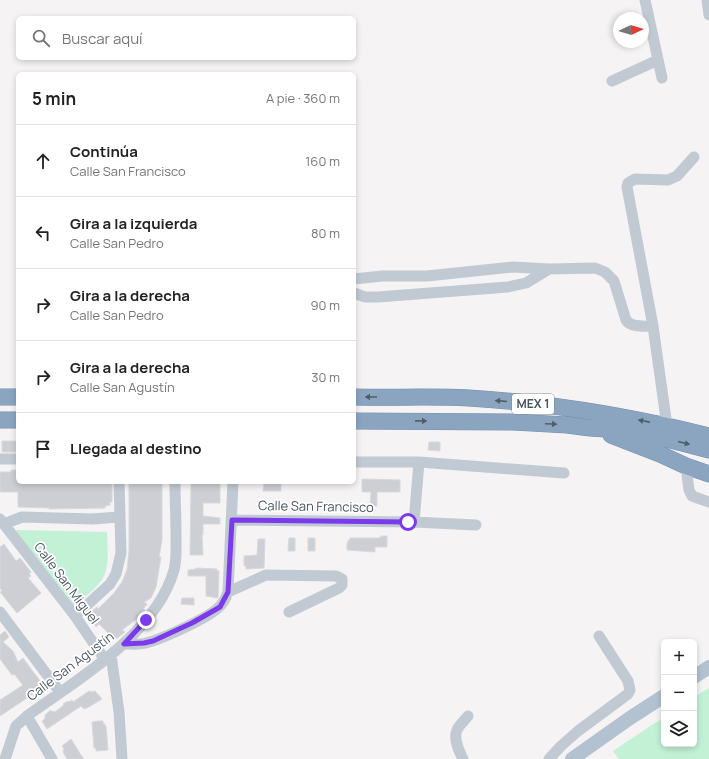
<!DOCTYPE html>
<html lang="es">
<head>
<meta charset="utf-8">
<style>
	body { margin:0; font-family:Manrope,sans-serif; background:#f6f6f6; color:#222 }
	.controls { position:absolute; right:12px; bottom:12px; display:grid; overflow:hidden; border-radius:6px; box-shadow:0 2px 6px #0003 }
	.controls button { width:36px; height:36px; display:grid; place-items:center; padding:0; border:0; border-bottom:1px solid #e0e0e0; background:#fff; color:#222; font:20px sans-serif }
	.compass { position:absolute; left:613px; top:12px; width:36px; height:36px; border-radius:50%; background:#fff; box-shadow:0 2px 6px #0003; rotate:86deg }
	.stop { position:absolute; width:12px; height:12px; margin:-9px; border:3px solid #7c3aed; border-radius:50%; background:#fff }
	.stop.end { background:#7c3aed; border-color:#fff; box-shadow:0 1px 4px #0008 }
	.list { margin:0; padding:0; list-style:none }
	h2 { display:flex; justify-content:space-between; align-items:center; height:52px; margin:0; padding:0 16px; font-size:17px }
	h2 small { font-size:13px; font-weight:400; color:#767676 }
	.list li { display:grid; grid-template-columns:26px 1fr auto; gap:12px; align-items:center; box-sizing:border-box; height:72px; padding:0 16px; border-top:1px solid #e0e0e0 }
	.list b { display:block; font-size:15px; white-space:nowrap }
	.list p { margin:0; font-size:13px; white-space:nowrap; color:#767676 }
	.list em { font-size:13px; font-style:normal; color:#767676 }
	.icon { flex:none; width:22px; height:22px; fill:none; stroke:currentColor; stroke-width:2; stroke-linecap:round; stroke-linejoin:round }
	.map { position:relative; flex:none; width:709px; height:759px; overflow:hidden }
	.search { position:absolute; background:#fff; box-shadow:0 2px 6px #0003; left:16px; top:16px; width:340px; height:44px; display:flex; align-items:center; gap:10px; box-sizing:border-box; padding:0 14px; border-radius:6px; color:#767676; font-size:15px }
	.panel { position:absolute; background:#fff; box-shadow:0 2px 6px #0003; left:16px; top:72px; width:340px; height:412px; border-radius:6px }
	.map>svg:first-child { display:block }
</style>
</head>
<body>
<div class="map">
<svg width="709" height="759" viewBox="0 0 709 759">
	<rect width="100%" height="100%" fill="#f5f3f3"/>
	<path fill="#c3f1d5" d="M16 530 107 532C107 545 110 563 104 576 99 587 82 599 73 607L14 534Z
		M709 688V759H619L613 751 664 717V744H694V697Z"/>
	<path fill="#cdcfd5" stroke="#d7d9de" d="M2 441H18V452H2Z
		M429 442H440V451L428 450Z
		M11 470H18V482H111L112 483V502H110V505L105 506V508L49 509V508L18 507V492H0V472H11Z
		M362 479 400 480V492H377V506H370L371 492H362Z
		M129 482H162V540L159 557H161L156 587 151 598 144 602 147 604 143 609 145 610 139 617 122 630 125 632 115 640 99 624 96 627 89 617 93 613 92 611 97 607 98 609 114 593 122 582 127 570 129 551Z
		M192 482H220V503H203V516L220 518V524H203V535H202L203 555H190L191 484H192Z
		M264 482H281V491H263Z
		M381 536H387V547H375V552L347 550V543H348V540H350V538H378L381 537Z
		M289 538H295V551H288Z
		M308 538H315V551H308Z
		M258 539H265L264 568 246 569V566H244V556L257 555Z
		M4 544 16 561 20 558 31 572 29 574 31 576 28 578 41 593 17 613 0 592 2 591 0 588V547Z
		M196 568 217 569V571H219L218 598 206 596V576H188V570L196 569Z
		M182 598H194V605L181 604Z
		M5 631 9 637 3 642 13 651 18 662 23 658 46 689 38 695 36 692 0 716V700L23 685 14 674 12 675 0 659V635Z
		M89 691 92 692 95 691 102 699 87 708 84 709 81 706 47 729 42 721 45 719V715L51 710 52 712 54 711 55 712 64 705 63 704 68 701 69 702 72 700 73 702Z
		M99 721H103V724H105V726H106L108 750 96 751V748H94L92 722Z
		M71 739 81 755 84 759H67L63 752 64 749 62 746Z"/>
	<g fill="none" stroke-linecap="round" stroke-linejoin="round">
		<defs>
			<path id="highway" d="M0 397H18
				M354 397C392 398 431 396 469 398 551 403 630 416 709 436
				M0 420H18
				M354 421 514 422 567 425 590 428 636 431 709 450
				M611 435 660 454 686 466 709 474"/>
		</defs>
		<use href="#highway" stroke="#7690ad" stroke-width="17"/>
		<path stroke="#c1cad2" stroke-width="11" d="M645 0 662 78
			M707 0 709 15
			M612 81 658 60
			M354 279 382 276H427L513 267 549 269 595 268 605 272 614 281 626 320C631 328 644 326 653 326L667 426
			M354 293 365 297H378L508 287 526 283 549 269
			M653 326 627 187 628 183 635 179 668 180 677 176 694 157
			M0 459H18
			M354 462H419L564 473
			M686 466 689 490 692 496 709 502
			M0 519 75 616 105 660
			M232 520 414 522 419 462
			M414 522 476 525
			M4 524 22 517 92 519 119 517
			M228 592 266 575 336 576 342 579V585L339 588 289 612
			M0 612 60 692
			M75 616 110 584 116 574 121 553 119 482
			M124 644C131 644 139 645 146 643 162 639 206 619 218 608 223 604 226 598 228 592L233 482
			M111 655 119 712 122 759
			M27 716 52 759
			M5 759 16 726 27 716C78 679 156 634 174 570 177 559 176 546 176 534 176 517 175 499 175 482
			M463 759C459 751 453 739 457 730 459 725 465 720 468 716
			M549 759 561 746 578 731 628 694 630 690 628 681 599 636"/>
		<path stroke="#b3c2d1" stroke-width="14" d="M694 677 709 667
			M572 759 630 718 664 696"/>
		<use href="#highway" stroke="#8ba5c1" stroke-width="16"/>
	</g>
	<defs><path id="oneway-solid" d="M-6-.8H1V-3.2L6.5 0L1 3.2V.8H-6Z"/></defs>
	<g fill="#505e6b">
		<use href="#oneway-solid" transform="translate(371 397) rotate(-180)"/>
		<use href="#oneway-solid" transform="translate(501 401) rotate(-175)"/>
		<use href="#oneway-solid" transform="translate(421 421) rotate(1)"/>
		<use href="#oneway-solid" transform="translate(644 421) rotate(-169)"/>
		<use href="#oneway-solid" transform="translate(551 424) rotate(2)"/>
		<use href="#oneway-solid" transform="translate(684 443) rotate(14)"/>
	</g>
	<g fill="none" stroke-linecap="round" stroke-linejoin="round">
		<path stroke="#7c3aed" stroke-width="5" d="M146 620 124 644 144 643 153 641 192 623 220 607 228 592 232 520 408 522"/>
	</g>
	<g text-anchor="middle" stroke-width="3.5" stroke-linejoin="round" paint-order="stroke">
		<rect fill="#fff" stroke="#808990" stroke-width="1" x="512" y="394" width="42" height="20" rx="3"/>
		<g font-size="12" font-weight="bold" fill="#4a5661">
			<text x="533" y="408">MEX 1</text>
		</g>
		<g font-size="13" fill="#4a5661" stroke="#fff">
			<text transform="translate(316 506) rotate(1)" y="5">Calle San Francisco</text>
			<text transform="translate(67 583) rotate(53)" y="5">Calle San Miguel</text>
			<text transform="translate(70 666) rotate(-37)" y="5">Calle San Agustín</text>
		</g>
	</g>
</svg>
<div class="controls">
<button>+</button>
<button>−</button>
<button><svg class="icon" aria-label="layers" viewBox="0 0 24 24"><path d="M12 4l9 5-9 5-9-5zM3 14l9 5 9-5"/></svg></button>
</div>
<svg class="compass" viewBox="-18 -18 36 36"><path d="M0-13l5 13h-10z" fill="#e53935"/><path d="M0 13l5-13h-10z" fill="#767676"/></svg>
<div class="stop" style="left:408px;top:522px"></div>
<div class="stop end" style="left:146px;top:620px"></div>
<div class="search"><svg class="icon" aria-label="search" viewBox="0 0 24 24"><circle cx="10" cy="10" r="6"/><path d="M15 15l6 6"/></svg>Buscar aquí</div>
<section class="panel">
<h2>5 min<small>A pie · 360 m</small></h2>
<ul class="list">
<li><svg class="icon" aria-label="ahead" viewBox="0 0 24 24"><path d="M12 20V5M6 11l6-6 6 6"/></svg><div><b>Continúa</b><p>Calle San Francisco</p></div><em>160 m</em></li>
<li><svg class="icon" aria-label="left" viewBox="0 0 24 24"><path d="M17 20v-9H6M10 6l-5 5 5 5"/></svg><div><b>Gira a la izquierda</b><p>Calle San Pedro</p></div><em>80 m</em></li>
<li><svg class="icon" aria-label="right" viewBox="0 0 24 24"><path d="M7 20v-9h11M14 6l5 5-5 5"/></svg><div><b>Gira a la derecha</b><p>Calle San Pedro</p></div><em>90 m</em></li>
<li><svg class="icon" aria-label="right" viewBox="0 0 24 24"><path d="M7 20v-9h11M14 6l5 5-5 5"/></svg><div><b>Gira a la derecha</b><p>Calle San Agustín</p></div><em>30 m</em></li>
<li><svg class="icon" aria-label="arrive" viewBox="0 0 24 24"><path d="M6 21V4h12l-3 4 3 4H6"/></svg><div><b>Llegada al destino</b></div></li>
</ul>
</section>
</div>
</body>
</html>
